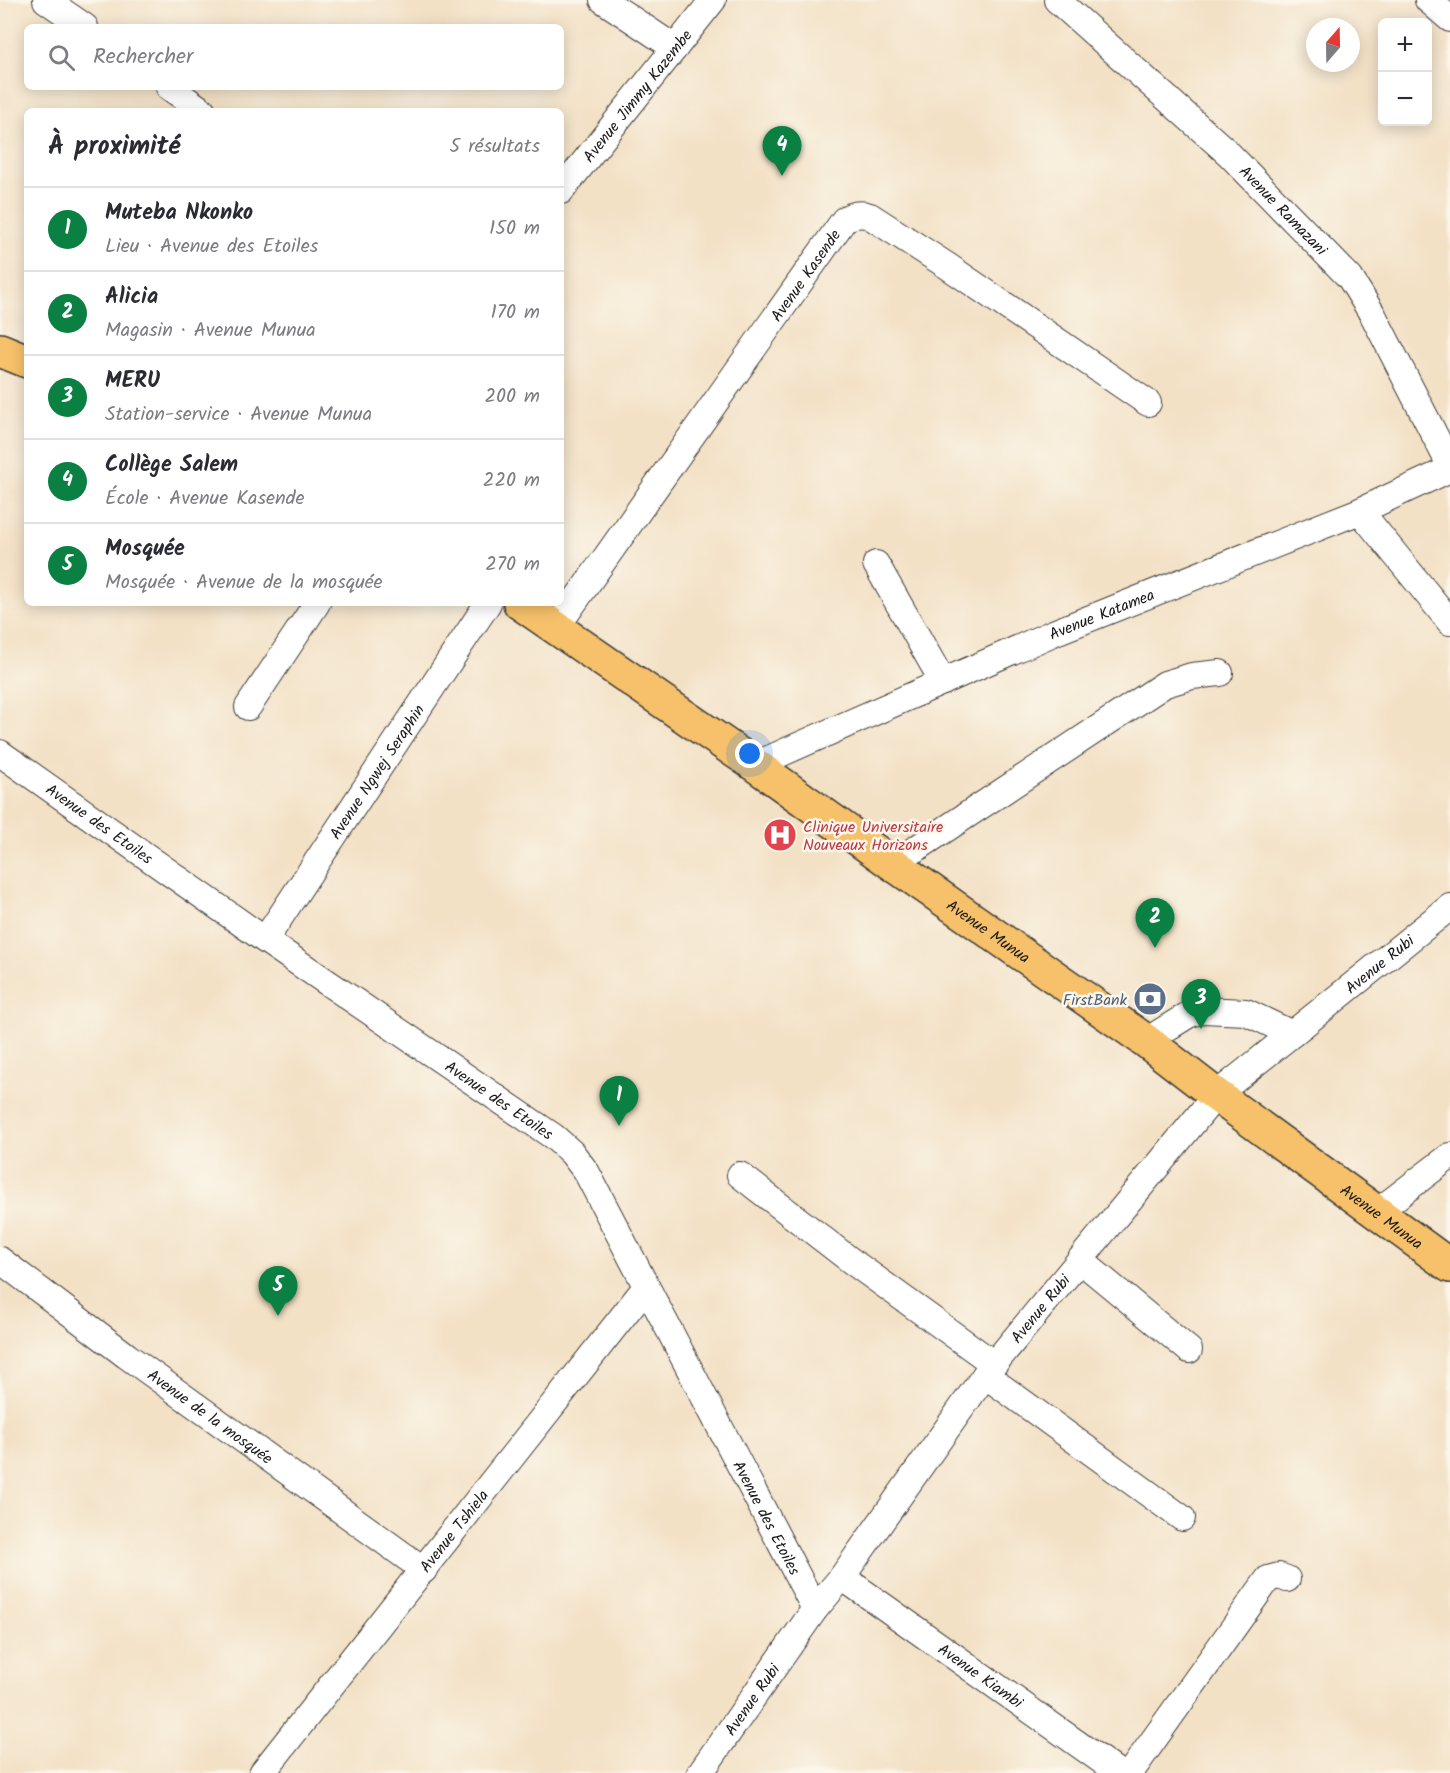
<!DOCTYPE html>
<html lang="fr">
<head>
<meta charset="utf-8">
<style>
	body { margin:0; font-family:Kalam,sans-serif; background:#f7f7f7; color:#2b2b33 }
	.controls { position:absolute; right:18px; top:18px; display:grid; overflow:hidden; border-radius:9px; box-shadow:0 3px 15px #0003 }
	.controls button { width:54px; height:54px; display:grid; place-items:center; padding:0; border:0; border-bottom:2px solid #e1e1e2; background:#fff; color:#2b2b33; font:30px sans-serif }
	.compass { position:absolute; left:1306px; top:18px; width:54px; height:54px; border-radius:50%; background:#fff; box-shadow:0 3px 15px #0003; rotate:20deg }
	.you { position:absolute; left:750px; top:754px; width:21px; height:21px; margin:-15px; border:4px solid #fff; border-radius:50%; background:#1a73e8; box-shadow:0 0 0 9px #1a73e833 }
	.badge { display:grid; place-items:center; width:39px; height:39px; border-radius:50%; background:#0b8043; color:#fff; font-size:20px; font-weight:700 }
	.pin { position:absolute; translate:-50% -50px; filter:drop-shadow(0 2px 3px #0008) }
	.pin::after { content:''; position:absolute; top:32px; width:21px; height:18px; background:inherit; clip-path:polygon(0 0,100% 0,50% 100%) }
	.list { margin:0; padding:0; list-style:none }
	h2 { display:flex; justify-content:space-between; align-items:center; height:78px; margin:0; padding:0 24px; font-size:26px }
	h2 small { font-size:20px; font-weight:400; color:#7c7c81 }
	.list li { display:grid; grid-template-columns:39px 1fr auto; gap:18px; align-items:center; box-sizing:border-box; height:84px; padding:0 24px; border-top:2px solid #e1e1e2 }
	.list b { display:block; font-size:22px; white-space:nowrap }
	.list p { margin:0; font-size:20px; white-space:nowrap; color:#7c7c81 }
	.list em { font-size:20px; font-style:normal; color:#7c7c81 }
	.icon { flex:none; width:33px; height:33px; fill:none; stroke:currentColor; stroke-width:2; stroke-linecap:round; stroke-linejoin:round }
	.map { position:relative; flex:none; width:1450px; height:1773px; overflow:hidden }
	.search { position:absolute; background:#fff; box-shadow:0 3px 15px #0003; left:24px; top:24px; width:540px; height:66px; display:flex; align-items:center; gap:15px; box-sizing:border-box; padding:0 21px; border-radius:9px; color:#7c7c81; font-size:22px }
	.panel { position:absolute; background:#fff; box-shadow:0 3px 15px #0003; left:24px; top:108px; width:540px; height:498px; border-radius:9px }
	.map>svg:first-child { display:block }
</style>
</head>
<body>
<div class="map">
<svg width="1450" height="1773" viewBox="0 0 1450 1773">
	<rect width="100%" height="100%" fill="#fbf7ec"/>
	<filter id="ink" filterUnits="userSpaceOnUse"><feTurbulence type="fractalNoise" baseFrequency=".0167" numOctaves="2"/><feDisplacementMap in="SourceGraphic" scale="12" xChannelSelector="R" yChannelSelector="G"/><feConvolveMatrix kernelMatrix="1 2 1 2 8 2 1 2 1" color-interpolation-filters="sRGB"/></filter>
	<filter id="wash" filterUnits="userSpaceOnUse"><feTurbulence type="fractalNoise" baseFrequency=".008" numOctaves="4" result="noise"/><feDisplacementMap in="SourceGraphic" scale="24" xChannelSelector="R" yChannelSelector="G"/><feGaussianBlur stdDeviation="1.35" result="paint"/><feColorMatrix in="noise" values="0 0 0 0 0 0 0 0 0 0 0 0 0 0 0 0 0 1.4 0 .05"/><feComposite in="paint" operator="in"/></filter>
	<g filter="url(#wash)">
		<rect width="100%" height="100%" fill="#f3e1c6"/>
	</g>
	<g filter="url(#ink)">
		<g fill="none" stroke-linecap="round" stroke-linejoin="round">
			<defs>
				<g id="minor">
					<path d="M46 0 85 27"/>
					<path d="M603 0 675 48"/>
					<path id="s1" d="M1057 0 1228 153 1350 278 1373 315 1450 465"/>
					<path d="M1428 0 1450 19"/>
					<path d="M169 87 203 111"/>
					<path id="s2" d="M561 191 713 0"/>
					<path d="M1360 511 1450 622"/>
					<path d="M876 564 943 682"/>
					<path id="s3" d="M556 628 844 220C852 214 861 213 870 216L949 267 1148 403"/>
					<path d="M248 707 317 603"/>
					<path id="s4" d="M0 753 265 940 554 1137 572 1153 587 1173 815 1609"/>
					<path id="s5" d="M755 765 1053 633 1360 511 1450 469"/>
					<path d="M893 864 1165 684 1192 676 1220 673"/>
					<path id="s6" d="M265 940 488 603"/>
					<path d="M1146 1041 1188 1015 1203 1010 1246 1012 1292 1034"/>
					<path d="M740 1175 850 1260 994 1364"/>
					<path d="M1377 1212 1450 1156"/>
					<path id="s7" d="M0 1260 127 1356 424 1570"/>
					<path d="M1080 1260 1189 1350"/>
					<path d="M985 1375 1182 1518"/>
					<path id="s8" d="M842 1577 1119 1773"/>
					<path id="s9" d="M262 1773 646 1287"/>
					<path id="s10" d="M700 1773 815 1609 842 1577 985 1375 1216 1095 1450 907"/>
					<path d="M1130 1773 1268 1579 1279 1576 1287 1579"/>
				</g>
				<g id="major">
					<path d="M0 350 27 361"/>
					<path id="s11" d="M520 603 755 765 893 864 1146 1041 1216 1095 1450 1266"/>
				</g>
			</defs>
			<use href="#minor" stroke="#3c3a36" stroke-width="28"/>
			<use href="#major" stroke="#3c3a36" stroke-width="36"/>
			<use href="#minor" stroke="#fff" stroke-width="26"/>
			<use href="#major" stroke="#f6c16b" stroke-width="33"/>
		</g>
	</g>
	<defs>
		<symbol id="hospital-disc" viewBox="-11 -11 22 22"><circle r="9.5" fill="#e0444e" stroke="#fbf7ec"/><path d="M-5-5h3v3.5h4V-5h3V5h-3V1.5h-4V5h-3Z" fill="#fff"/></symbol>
		<symbol id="bank-disc" viewBox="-11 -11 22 22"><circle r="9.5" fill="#5c6f8a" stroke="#fbf7ec"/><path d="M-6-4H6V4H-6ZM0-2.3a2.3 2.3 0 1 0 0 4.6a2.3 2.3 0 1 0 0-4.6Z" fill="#fff"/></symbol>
	</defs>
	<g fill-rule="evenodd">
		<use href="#hospital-disc" x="761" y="816" width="38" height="38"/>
		<use href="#bank-disc" x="1131" y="980" width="38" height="38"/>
	</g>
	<g text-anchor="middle" stroke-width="5" stroke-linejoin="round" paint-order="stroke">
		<g font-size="16" fill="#1c1c1c" stroke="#fbf7ec">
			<text dy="6" stroke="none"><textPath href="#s2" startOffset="122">Avenue Jimmy Kazembe</textPath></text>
			<text dy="6" stroke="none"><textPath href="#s1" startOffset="309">Avenue Ramazani</textPath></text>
			<text dy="6" stroke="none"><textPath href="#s3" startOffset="432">Avenue Kasende</textPath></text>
			<text dy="6" stroke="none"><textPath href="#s5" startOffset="378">Avenue Katamea</textPath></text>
			<text dy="6" stroke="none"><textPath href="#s6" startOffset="202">Avenue Ngwej Seraphin</textPath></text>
			<text dy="6" stroke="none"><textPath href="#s4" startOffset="122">Avenue des Etoiles</textPath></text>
			<text dy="6" stroke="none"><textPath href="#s11" startOffset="572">Avenue Munua</textPath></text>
			<text dy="6" stroke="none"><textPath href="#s10" startOffset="1062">Avenue Rubi</textPath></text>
			<text dy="6" stroke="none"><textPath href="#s4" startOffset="608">Avenue des Etoiles</textPath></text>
			<text dy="6" stroke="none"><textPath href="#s11" startOffset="1058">Avenue Munua</textPath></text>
			<text dy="6" stroke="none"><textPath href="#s10" startOffset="576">Avenue Rubi</textPath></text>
			<text dy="6" stroke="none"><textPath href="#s7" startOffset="262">Avenue de la mosquée</textPath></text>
			<text dy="6" stroke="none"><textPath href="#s4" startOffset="1112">Avenue des Etoiles</textPath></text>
			<text dy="6" stroke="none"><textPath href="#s9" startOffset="309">Avenue Tshiela</textPath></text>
			<text dy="6" stroke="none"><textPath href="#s8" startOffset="170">Avenue Kiambi</textPath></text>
			<text dy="6" stroke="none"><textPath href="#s10" startOffset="90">Avenue Rubi</textPath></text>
		</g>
		<g font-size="16" fill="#be3a42" stroke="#fbf7ec" text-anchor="start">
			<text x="803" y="832">Clinique Universitaire<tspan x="803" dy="18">Nouveaux Horizons</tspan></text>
		</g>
		<g font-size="16" fill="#4e5e75" stroke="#fbf7ec" text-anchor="end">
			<text x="1127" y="1005">FirstBank</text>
		</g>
	</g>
</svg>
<div class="controls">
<button>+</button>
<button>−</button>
</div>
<svg class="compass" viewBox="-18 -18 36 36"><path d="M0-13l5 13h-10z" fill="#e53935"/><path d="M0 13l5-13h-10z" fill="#7c7c81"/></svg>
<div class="you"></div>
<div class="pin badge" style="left:619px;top:1126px">1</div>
<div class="pin badge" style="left:1155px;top:948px">2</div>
<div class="pin badge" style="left:1201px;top:1029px">3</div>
<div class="pin badge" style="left:782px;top:176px">4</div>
<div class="pin badge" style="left:278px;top:1316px">5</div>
<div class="search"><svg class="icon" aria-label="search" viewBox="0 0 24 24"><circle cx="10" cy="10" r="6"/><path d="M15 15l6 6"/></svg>Rechercher</div>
<section class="panel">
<h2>À proximité<small>5 résultats</small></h2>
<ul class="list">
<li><span class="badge">1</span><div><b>Muteba Nkonko</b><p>Lieu · Avenue des Etoiles</p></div><em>150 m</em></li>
<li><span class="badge">2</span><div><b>Alicia</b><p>Magasin · Avenue Munua</p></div><em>170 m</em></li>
<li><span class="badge">3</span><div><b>MERU</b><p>Station-service · Avenue Munua</p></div><em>200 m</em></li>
<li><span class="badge">4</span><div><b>Collège Salem</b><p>École · Avenue Kasende</p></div><em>220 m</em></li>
<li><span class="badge">5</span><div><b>Mosquée</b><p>Mosquée · Avenue de la mosquée</p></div><em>270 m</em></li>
</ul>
</section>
</div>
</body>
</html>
